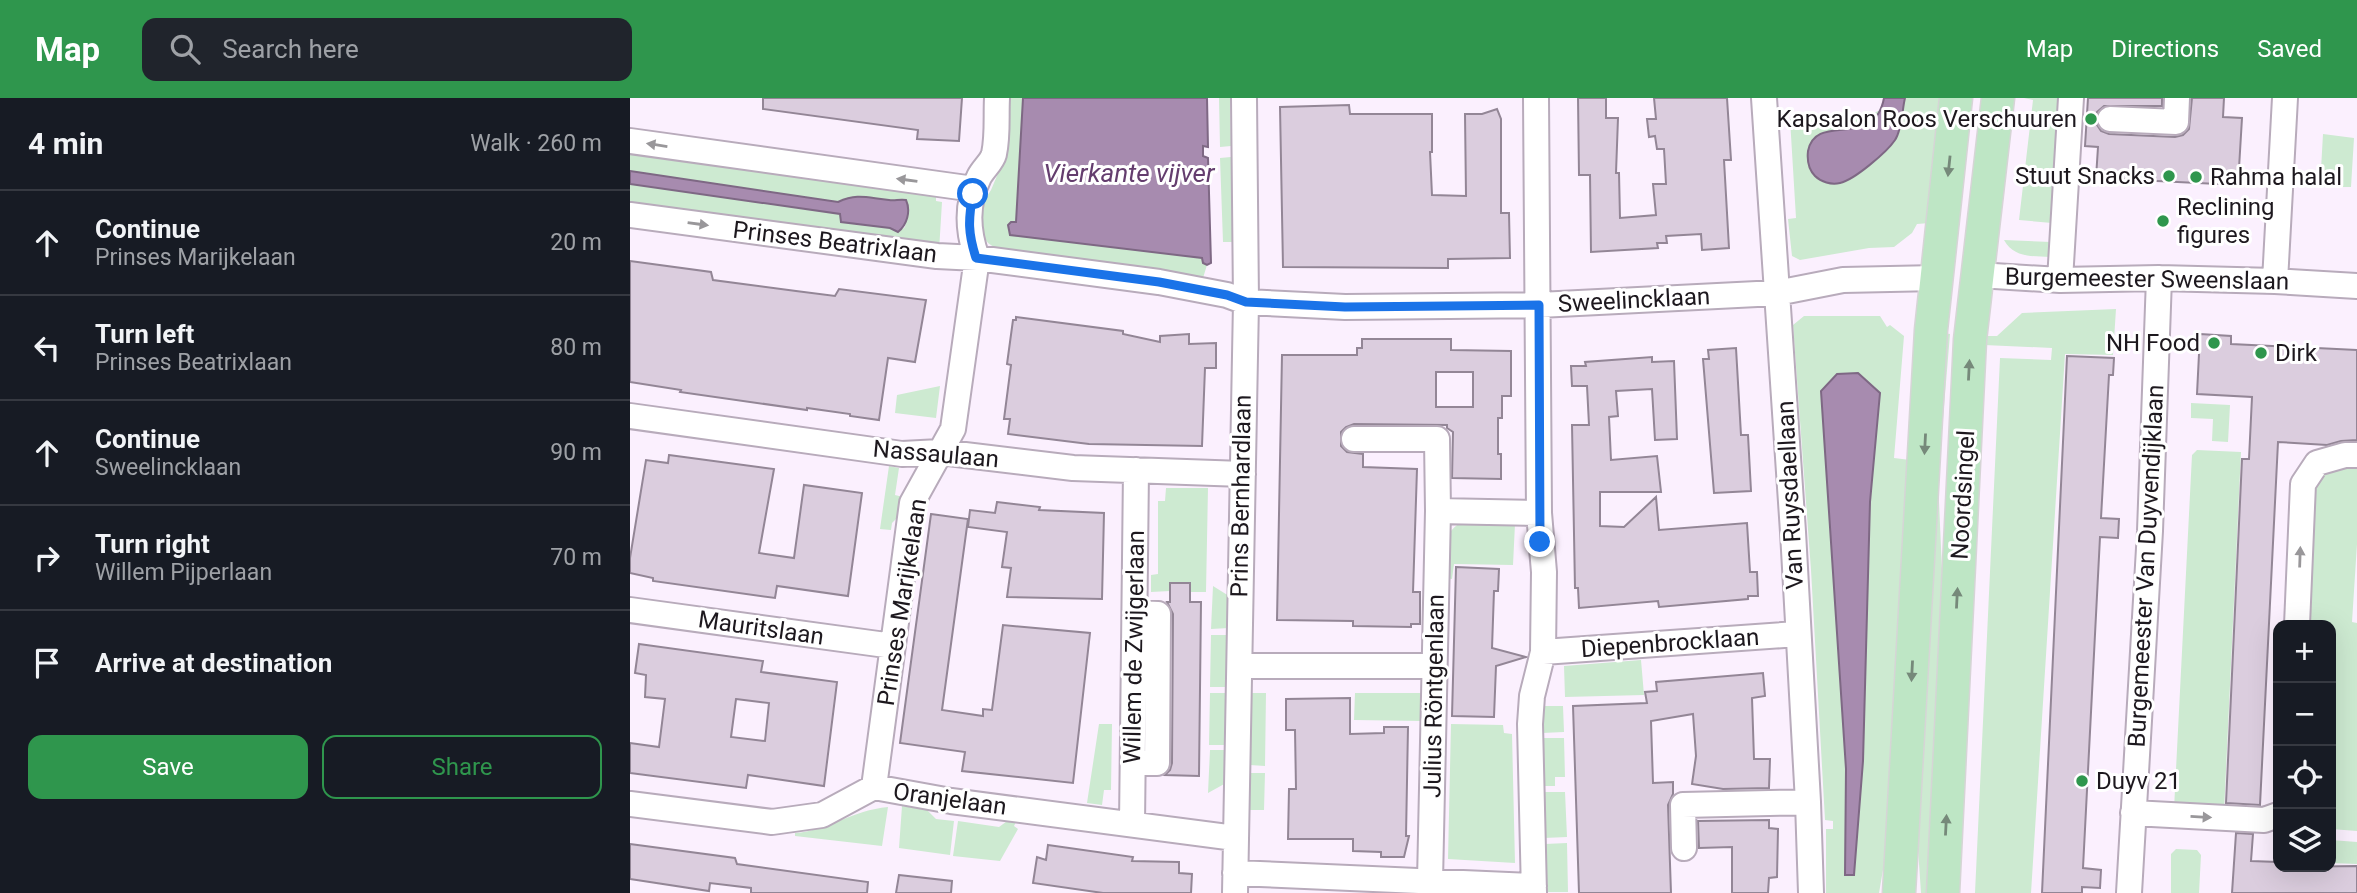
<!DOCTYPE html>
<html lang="en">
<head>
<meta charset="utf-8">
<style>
	body { margin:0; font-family:Roboto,sans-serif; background:#20242c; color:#f1f3f6 }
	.controls { position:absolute; right:21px; bottom:21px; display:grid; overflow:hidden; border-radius:14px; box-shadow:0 7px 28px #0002 }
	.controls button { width:63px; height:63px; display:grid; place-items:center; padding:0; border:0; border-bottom:2px solid #363941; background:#171b24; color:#f1f3f6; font:35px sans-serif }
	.stop { position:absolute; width:21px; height:21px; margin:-16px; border:5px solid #1a73e8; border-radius:50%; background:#fff }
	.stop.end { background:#1a73e8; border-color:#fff; box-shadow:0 2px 7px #0008 }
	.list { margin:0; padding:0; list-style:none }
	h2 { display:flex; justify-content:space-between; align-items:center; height:91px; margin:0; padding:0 28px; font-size:30px }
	h2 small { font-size:23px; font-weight:400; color:#9ea1a6 }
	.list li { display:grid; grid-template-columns:46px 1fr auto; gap:21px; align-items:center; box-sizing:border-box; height:105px; padding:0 28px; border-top:2px solid #363941 }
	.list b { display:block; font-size:26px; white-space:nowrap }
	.list p { margin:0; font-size:23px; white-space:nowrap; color:#9ea1a6 }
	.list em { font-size:23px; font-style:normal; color:#9ea1a6 }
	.actions { display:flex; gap:14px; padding:21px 28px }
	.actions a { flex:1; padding:16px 0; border:2px solid #2f964d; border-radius:14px; text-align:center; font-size:24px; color:#2f964d }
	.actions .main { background:#2f964d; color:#fff }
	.icon { flex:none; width:38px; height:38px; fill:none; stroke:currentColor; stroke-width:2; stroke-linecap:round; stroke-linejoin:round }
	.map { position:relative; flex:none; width:1727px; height:795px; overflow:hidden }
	header { display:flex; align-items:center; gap:42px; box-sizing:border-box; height:98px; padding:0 35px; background:#2f964d; color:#fff }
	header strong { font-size:33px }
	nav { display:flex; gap:38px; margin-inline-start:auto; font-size:24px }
	.search { width:490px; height:63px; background:#20242c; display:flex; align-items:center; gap:18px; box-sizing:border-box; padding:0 24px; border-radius:14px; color:#9ea1a6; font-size:26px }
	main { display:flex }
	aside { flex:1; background:#171b24 }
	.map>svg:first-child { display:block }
</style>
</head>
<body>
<header>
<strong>Map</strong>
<div class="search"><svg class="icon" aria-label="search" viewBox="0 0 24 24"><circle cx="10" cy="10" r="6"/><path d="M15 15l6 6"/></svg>Search here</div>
<nav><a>Map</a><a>Directions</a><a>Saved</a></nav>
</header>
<main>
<aside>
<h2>4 min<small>Walk · 260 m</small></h2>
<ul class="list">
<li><svg class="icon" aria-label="ahead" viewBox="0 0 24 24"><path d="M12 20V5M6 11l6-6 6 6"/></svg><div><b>Continue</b><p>Prinses Marijkelaan</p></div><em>20 m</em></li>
<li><svg class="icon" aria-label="left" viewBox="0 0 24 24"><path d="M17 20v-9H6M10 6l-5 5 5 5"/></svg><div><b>Turn left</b><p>Prinses Beatrixlaan</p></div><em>80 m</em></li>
<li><svg class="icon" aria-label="ahead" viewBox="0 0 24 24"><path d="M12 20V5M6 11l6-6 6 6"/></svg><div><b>Continue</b><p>Sweelincklaan</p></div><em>90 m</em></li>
<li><svg class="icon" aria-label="right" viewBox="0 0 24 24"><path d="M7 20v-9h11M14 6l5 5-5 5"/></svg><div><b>Turn right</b><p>Willem Pijperlaan</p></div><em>70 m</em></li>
<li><svg class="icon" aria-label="arrive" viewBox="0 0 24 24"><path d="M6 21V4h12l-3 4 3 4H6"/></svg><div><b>Arrive at destination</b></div></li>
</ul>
<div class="actions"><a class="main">Save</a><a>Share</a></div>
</aside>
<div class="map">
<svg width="1727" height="795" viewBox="0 0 1727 795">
	<rect width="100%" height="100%" fill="#fbf0fe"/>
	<path fill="#cdead1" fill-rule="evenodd" d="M376 0H393L386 124H381L378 131 380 137 573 160V165L577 167 573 180 368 152 358 145 351 135 350 109 361 92 369 73 374 53Z
		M589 0H600L601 48 590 49Z
		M1275 0H1314L1300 125 1287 126 1282 135 1264 149 1239 150 1170 162 1162 158 1158 121 1166 120 1160 21 1244 15 1252 11C1240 34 1217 30 1194 34L1266 41Z
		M1394 0H1428L1422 125 1389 122 1403 2Z
		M1693 36 1724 40 1721 89H1690Z
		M0 49 306 98V103L312 104 309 153 0 111V86L211 116V124L260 130 268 134 275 129 278 108 275 102 262 103 217 100 208 104 0 73Z
		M601 59 603 144H593L590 60Z
		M1374 142 1421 144 1420 159C1402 158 1384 160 1374 142Z
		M1486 211 1483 257 1435 256 1401 795H1345L1370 260 1421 262 1422 250 1354 247V238H1367L1392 215Z
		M1174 218H1250L1257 229 1260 227 1274 238 1264 360 1280 362 1260 731 1249 795H1196V731H1203V723L1195 722 1181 472 1163 227ZM1191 293 1250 295 1240 404 1233 663 1224 776 1216 777V671Z
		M1314 235 1320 236 1308 381 1313 495 1299 795H1291L1286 721Z
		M310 288 306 320 265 315 267 297Z
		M1561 305 1600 307 1598 344 1582 343 1583 321 1561 320Z
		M1567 352 1611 354 1594 714 1544 711 1562 357Z
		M1727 363V446L1722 524 1727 525V733L1701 731V527H1674L1682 391 1695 372Z
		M259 368 269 370 265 397 273 399 270 417 262 425 261 432 250 431Z
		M536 390H578L576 494H560V485L540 493 521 494V477L528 476V403H535Z
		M832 424 885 426 883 467 824 466 822 481 815 480C815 456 809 437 832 424Z
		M583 488 599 498V530L581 531Z
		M581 537H599L598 589H580Z
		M1011 562 1014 597 935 599 934 568Z
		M580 595H597L596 647H579Z
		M621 595H636L635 668 620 667Z
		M725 595H792V623L724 622Z
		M913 608H933L934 634 912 635Z
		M469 626H482L481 692H474L472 707 457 705Z
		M821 626 873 627 874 635 882 636 885 765 818 761Z
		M912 640H934L935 679H925V688H913Z
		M580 652H596V685L578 695Z
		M620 675H635L634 712H620Z
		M914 694H935L937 739 914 740Z
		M272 708 297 712 306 721 324 723 320 757 269 750Z
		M258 709 252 748 165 738V735C197 733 223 712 258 709Z
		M380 721 387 722 384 728 388 731 370 763 323 758 328 723 369 729Z
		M1701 742 1727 744V766L1701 765Z
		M937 745 938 794H916L915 746Z
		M1546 751 1567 752 1571 757 1569 795H1541V756Z"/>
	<path fill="#a78baf" stroke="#7e6884" stroke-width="2" d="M393 0H577L578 49 573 48V58L578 60 581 165 577 167 573 165 572 160 380 137 378 127 381 124H386Z
		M1254 0H1275C1272 12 1272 32 1265 42 1257 54 1224 82 1210 85 1201 87 1191 84 1185 78 1178 71 1177 62 1178 53 1186 13 1244 53 1254 0Z
		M0 73 208 104C228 95 237 100 259 102 265 103 269 101 276 102 281 113 277 127 268 134L260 130 211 124 210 116 0 86Z
		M1228 275 1250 295 1240 404 1233 663 1224 777H1215L1216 671 1191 293 1207 276Z"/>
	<path fill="#dbcdde" stroke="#938696" stroke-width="2" fill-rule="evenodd" d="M133 0H332L329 43 287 41 288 32 133 11Z
		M948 0H976V20H988L986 75H989L990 120 1026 117 1023 86H1036L1034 51H1027L1025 38 1019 39 1017 21H1026L1024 0H1097L1101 62H1094L1099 150 1072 152 1071 136 1036 138 1037 145H1027L1028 150 961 154 960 77H949Z
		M1458 0H1532V8H1474L1467 14V27L1471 33 1479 36 1545 39 1553 37 1559 31 1562 0H1594L1593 19 1612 20 1608 87 1466 80 1468 49 1455 48Z
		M719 7 720 16H802V54H800L802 97 836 98 835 16H852L867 11 871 21V115H879L880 160 818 161V170L653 169 650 9Z
		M0 163 81 174 83 182 166 193 205 198 209 191 296 202 285 264 258 260 249 322 220 318V316L177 310V312L50 294 51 292 0 284Z
		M386 219 493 233V236L530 244V238L559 236V246L586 245V270H575L572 348 459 346 378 336 380 321H374L381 267 377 266 383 222H386Z
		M1570 236 1601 238V246L1727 252V342L1711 343 1697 347 1648 344 1630 707 1596 705 1612 361H1619L1622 299 1567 296Z
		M732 241H821V252L881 253V298H872V320H868V356H871V381L822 380 823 334 817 330V327L724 326 716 329 711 334V348L717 354 733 356V369L787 371 783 494H790V526H781V529L723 528V523L647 522 652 257H727V250H732ZM806 274H843V309H806Z
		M1106 250 1111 337H1118L1121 393 1084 395 1073 261H1079L1078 252Z
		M1437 258 1484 260 1483 277H1479L1471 420 1489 421 1488 440 1470 439 1453 770 1471 772 1470 790 1452 789V795H1412Z
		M1022 259V264L1044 263 1047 341 1025 342 1022 291 986 293 988 318 979 319 981 362 1027 358 1031 394H970V428L994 429 1026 399 1029 432 1117 425 1120 474H1127L1128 498H1118V501L1029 509 1028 503 949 510 948 490H945L942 327H959L957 288H942L941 268H956L955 264Z
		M39 357 144 371 129 455 164 460 174 387 232 395 218 498 147 488 145 500 23 483V480L0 475V460L16 362 38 365Z
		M367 404 410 409 409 412 474 415 472 501 377 499 381 470 372 469 377 434 338 429 340 412 365 415Z
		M301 416 338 421 312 612 353 618V611L362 612 373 527 460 535 443 685 332 673 335 654 270 645Z
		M826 469 869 471 868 493H864L862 550 896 559 866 568 864 619 822 618Z
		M540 485H560V504H571L569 678 535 677 540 672 542 665 543 516 537 504H540Z
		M9 546 133 563 131 574 207 584 194 688 118 677 116 690 0 675V645L29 649 35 601 15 599 16 577 5 575ZM106 601 139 605 135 643 101 639Z
		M1133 575 1135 598 1122 600 1124 661H1140L1139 690 1093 691 1062 686 1066 658 1063 616 1021 623 1023 685 1043 684V696L1038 707 1041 795H949L943 608 1017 605 1015 594 1027 593 1026 584Z
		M720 600V636L754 635V629H778L776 738H779L774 759H751V754L723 753V741H658L659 691H666L665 632H656V601Z
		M1139 722V730L1148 731 1147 779 1139 780 1138 795H1102V749L1069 750 1068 723Z
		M1606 735 1623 736 1621 763 1648 764V769L1727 768V795H1602Z
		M0 746 105 760 107 766 238 784 237 795H121V790L80 785 79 793 0 781Z
		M418 747 503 759 502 763 549 764V775L562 776 561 795H473L403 785 407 759 416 762Z
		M269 777 322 783 321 795H266Z"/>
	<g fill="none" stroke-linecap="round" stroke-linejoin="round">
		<defs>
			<path id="minor" d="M1134 0 1163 434 1178 704 1181 795
				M1480 21 1546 24 1547 0
				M0 43 344 91
				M0 117 307 158 347 160 529 184 597 197 616 204 715 209 909 207 1147 195 1213 182 1307 180
				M1348 177 1430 182 1529 180 1645 183 1727 188
				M1430 182 1441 0
				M1645 183 1655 0
				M0 318 272 356 310 354 443 370 613 376
				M724 341H807L808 413 800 783
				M808 413 909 415
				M0 512 263 548
				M1667 527 1673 386 1687 365 1715 357H1727
				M913 554 1167 536
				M610 568H804
				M503 665H527L528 516 506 515
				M244 689 282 405 323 331 347 160C337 132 336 106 349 79 353 71 362 64 364 56 368 38 366 18 367 0
				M0 706 142 724 192 717 244 689 321 703 605 740
				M1503 715 1634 722 1648 717
				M502 726 506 372
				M1054 750 1053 707 1178 704
				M605 775 904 788
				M605 795 616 204 614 0
				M904 795 900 626 902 598 913 554 914 474 909 415 906 0
				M1499 795 1520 433 1529 180"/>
			<path id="major" d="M1269 795 1301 232 1326 0
				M1313 795 1340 242 1368 0"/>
		</defs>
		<use href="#minor" stroke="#b8abbb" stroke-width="28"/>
		<use href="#major" stroke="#d6d5d6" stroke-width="35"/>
		<use href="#minor" stroke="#fff" stroke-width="24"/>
		<use href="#major" stroke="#bee6c5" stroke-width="32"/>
	</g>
	<defs><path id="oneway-solid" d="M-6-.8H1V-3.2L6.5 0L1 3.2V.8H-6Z" transform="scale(1.75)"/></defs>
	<g fill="#99979a">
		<use href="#oneway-solid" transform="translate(27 47) rotate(-171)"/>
		<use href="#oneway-solid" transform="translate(277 82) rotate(-172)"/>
		<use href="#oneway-solid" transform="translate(68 126) rotate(8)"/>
		<use href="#oneway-solid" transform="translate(1670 459) rotate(-88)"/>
		<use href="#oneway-solid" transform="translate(1571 719) rotate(3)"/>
	</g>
	<g fill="#76897a">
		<use href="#oneway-solid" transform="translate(1319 68) rotate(96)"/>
		<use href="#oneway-solid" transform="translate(1339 272) rotate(-87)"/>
		<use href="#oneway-solid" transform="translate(1295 346) rotate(93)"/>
		<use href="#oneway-solid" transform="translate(1327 500) rotate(-87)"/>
		<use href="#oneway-solid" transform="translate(1282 573) rotate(93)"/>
		<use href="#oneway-solid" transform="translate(1316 727) rotate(-87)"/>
	</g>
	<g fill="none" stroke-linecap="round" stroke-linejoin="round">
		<path stroke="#1a73e8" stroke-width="9" d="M343 96C338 122 338 135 346 160L529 184 597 197 616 204 715 209 909 207 910 444"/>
	</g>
	<g fill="#2f964d" stroke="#fff" stroke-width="2.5">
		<circle cx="1461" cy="21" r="7"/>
		<circle cx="1539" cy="78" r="7"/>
		<circle cx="1566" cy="79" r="7"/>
		<circle cx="1533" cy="123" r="7"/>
		<circle cx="1584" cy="245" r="7"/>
		<circle cx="1631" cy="255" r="7"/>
		<circle cx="1452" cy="683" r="7"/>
	</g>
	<g text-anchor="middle" stroke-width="6" stroke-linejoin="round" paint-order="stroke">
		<g font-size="24" fill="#1d181e" stroke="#fff" text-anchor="start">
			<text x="1447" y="29" text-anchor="end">Kapsalon Roos Verschuuren</text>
			<text x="1525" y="86" text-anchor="end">Stuut Snacks</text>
			<text x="1580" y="87">Rahma halal</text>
			<text x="1547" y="117">Reclining<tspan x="1547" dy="28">figures</tspan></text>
			<text x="1570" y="253" text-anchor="end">NH Food</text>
			<text x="1645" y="263">Dirk</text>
			<text x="1466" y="691">Duyv 21</text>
		</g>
		<g font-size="24" fill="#1d181e" stroke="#fff">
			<text transform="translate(205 144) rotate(7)" y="8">Prinses Beatrixlaan</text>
			<text transform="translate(1517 181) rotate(1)" y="8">Burgemeester Sweenslaan</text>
			<text transform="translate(1004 202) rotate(-3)" y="8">Sweelincklaan</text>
			<text transform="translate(306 356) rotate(5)" y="8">Nassaulaan</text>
			<text transform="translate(1160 397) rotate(-93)" y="8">Van Ruysdaellaan</text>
			<text transform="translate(1333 397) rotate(-87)" y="8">Noordsingel</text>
			<text transform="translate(611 398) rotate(-89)" y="8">Prins Bernhardlaan</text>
			<text transform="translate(1516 468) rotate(-87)" y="8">Burgemeester Van Duyvendijklaan</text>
			<text transform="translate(272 504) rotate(-81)" y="8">Prinses Marijkelaan</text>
			<text transform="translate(131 530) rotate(8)" y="8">Mauritslaan</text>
			<text transform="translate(1040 545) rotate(-4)" y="8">Diepenbrocklaan</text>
			<text transform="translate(504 549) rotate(-89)" y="8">Willem de Zwijgerlaan</text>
			<text transform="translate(804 598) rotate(-89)" y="8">Julius Röntgenlaan</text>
			<text transform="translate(320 701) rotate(8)" y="8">Oranjelaan</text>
		</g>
		<g font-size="26" font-style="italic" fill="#643d6e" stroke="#fff">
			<text x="499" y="84">Vierkante vijver</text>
		</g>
	</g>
</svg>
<div class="controls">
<button>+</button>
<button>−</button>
<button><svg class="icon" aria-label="locate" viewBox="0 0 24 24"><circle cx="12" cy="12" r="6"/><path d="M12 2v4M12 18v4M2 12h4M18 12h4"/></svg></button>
<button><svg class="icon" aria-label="layers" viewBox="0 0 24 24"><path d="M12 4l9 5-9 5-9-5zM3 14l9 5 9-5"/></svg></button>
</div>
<div class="stop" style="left:343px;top:96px"></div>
<div class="stop end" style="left:910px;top:444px"></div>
</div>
</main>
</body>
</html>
